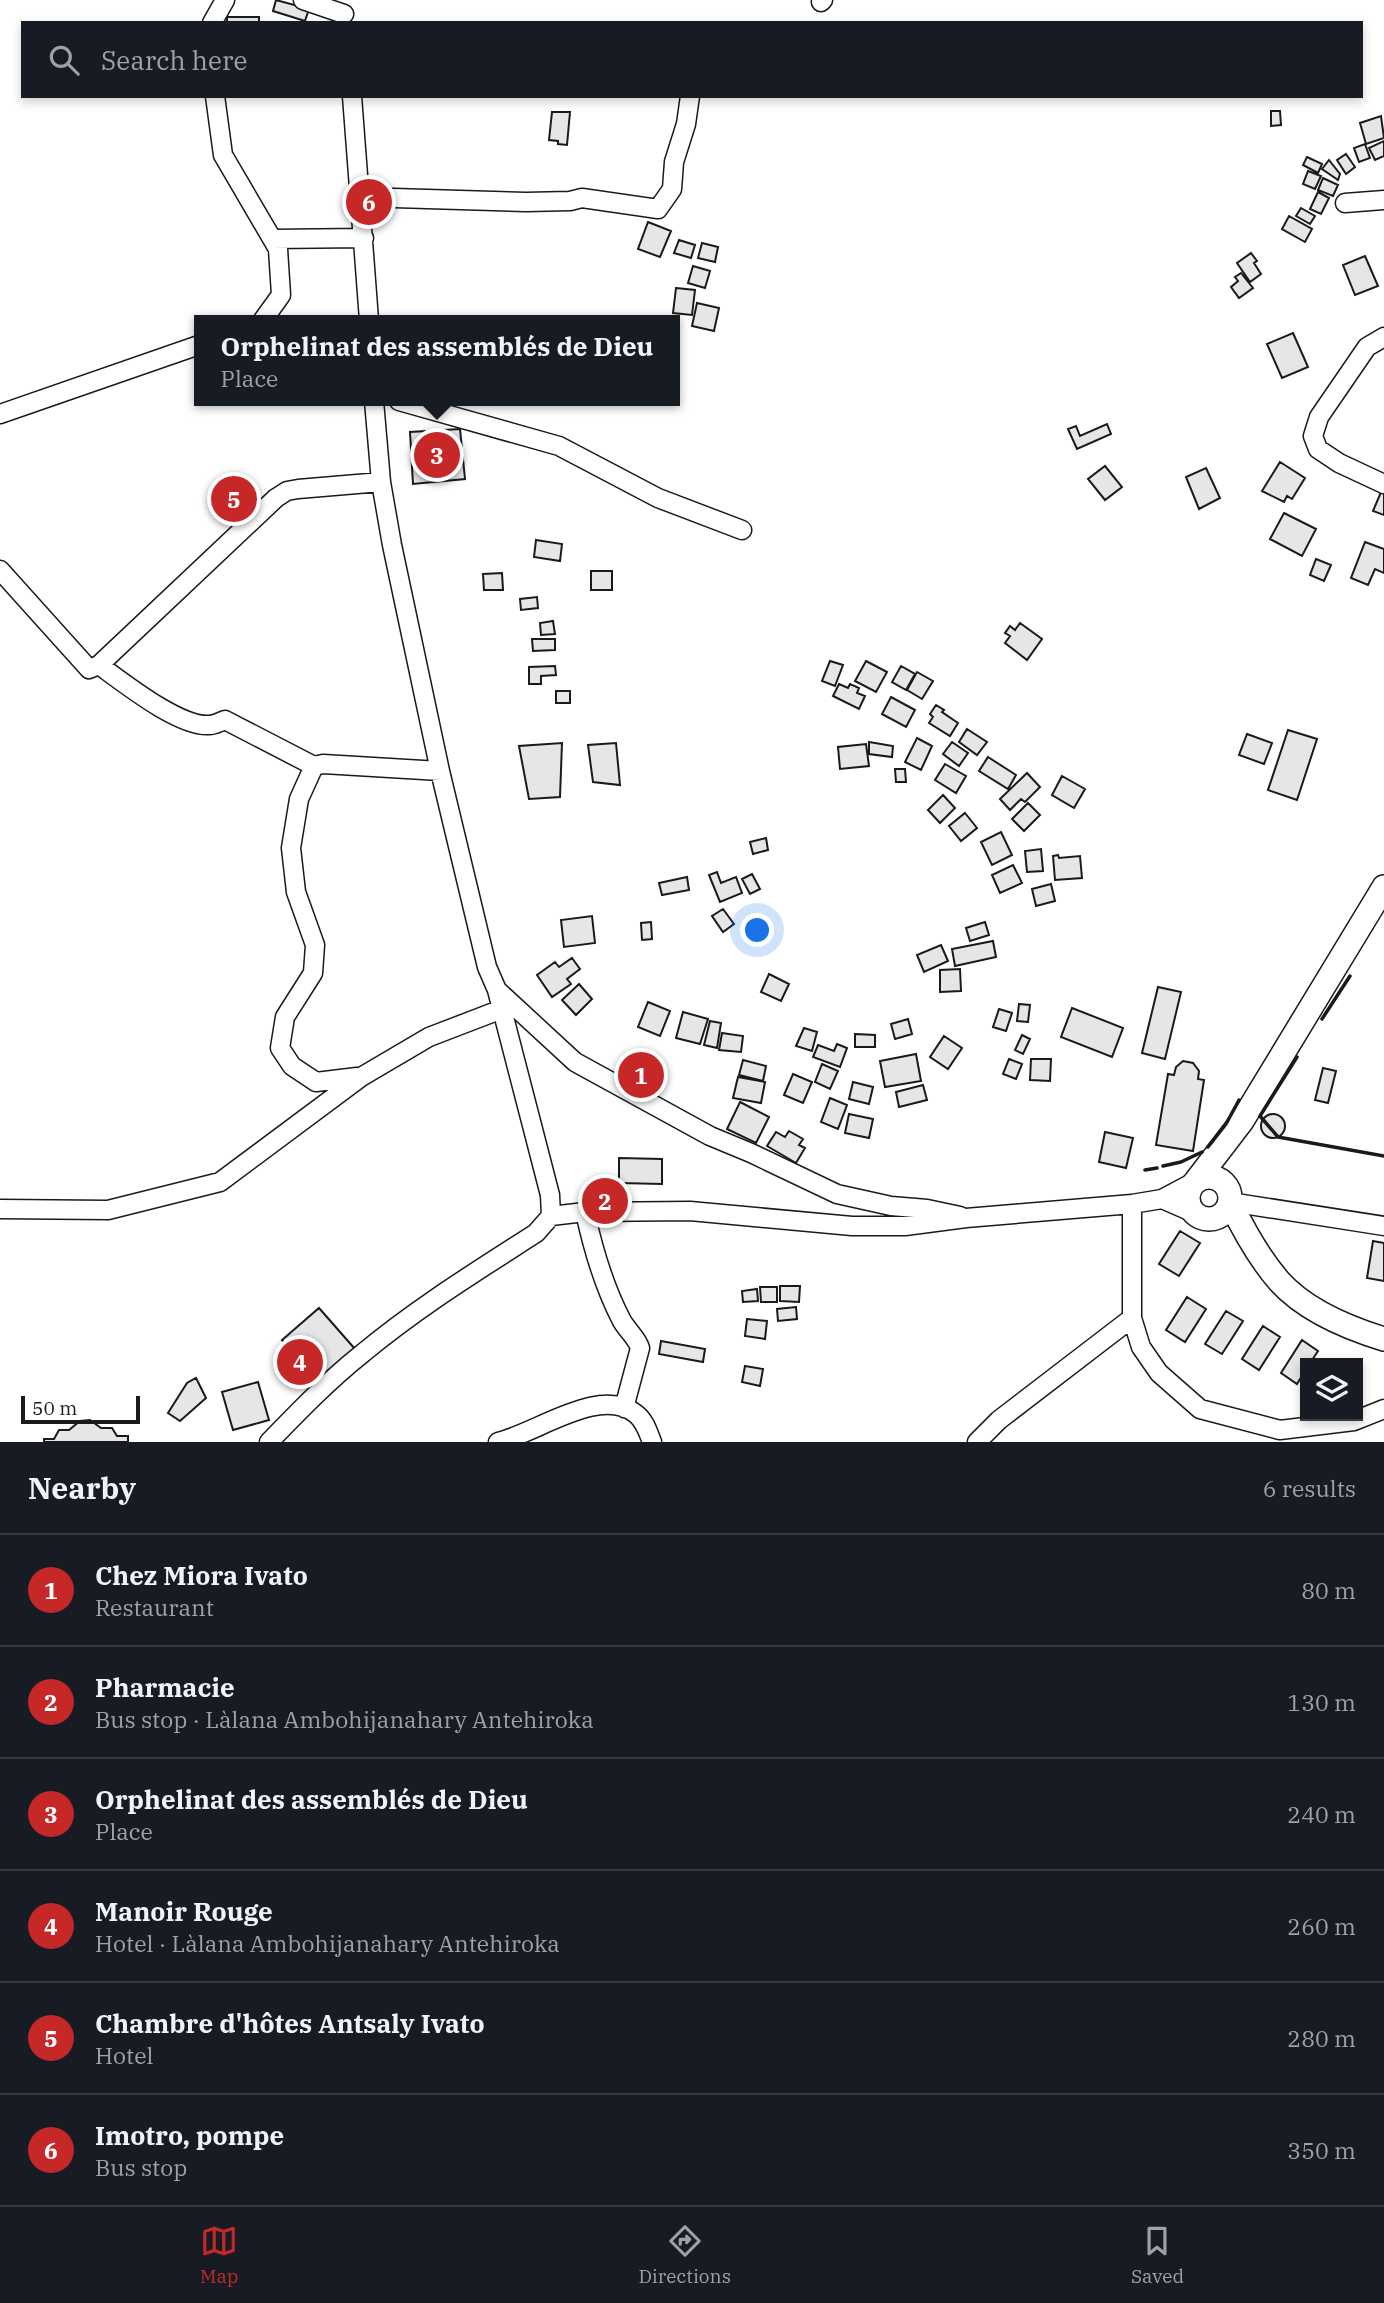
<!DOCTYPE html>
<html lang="en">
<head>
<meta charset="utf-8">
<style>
	body { margin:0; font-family:"IBM Plex Serif",serif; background:#242831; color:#f1f3f6 }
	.controls { position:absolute; right:21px; bottom:21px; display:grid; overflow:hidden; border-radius:0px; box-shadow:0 4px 10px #0003 }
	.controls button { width:63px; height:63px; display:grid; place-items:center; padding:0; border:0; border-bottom:2px solid #363941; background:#171b24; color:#f1f3f6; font:35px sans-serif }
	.scale { position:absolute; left:21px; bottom:18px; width:119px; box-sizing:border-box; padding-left:7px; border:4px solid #1a1a1a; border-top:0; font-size:19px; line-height:24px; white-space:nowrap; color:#1a1a1a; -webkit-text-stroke:5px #fff; paint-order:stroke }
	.you { position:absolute; left:758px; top:931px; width:24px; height:24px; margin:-18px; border:5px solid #fff; border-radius:50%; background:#1a73e8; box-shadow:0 0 0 10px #1a73e833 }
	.badge { display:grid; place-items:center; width:46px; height:46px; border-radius:50%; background:#c62828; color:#fff; font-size:23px; font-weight:700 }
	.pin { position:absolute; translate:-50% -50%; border:4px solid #fff; box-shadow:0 2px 7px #0006 }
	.popup { position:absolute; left:194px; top:315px; width:486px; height:91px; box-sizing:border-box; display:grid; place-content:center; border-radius:0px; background:#171b24; filter:drop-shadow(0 2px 5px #0005); font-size:23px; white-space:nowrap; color:#9ea1a6 }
	.popup b { font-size:26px; color:#f1f3f6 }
	.popup::after { content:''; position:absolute; left:50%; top:100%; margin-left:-14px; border:14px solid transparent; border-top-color:#171b24 }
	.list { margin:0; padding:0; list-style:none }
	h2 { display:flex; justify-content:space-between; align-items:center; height:91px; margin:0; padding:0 28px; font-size:30px }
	h2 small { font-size:23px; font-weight:400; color:#9ea1a6 }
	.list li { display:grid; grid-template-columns:46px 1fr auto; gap:21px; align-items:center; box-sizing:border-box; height:112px; padding:0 28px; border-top:2px solid #363941 }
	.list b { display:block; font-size:26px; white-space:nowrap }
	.list p { margin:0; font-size:23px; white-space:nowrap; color:#9ea1a6 }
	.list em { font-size:23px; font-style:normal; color:#9ea1a6 }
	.icon { flex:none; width:38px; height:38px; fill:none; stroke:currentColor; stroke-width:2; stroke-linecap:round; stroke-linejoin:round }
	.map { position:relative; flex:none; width:1384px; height:1442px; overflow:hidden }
	.search { position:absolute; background:#171b24; box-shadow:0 4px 10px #0003; left:21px; right:21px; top:21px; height:77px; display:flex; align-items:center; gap:18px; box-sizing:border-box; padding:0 24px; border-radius:0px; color:#9ea1a6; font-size:26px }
	.sheet { height:763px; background:#171b24 }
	nav { display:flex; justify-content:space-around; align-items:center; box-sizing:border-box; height:98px; border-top:2px solid #363941; background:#171b24; font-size:19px; color:#9ea1a6 }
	nav a { display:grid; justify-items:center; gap:4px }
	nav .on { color:#c62828 }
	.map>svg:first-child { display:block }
</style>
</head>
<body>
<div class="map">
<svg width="1384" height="1442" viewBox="0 0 1384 1442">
	<rect width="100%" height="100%" fill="#fff"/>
	<path fill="#e6e6e6" stroke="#1a1a1a" stroke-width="2" d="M276 0 309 9 305 21 273 11Z
		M227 17H259V23H227Z
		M1271 111H1280L1281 125 1271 126Z
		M552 112H570L567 145 558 144V141L549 140Z
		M1381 116 1384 138 1366 144 1360 123Z
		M1384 141V156L1375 160 1369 148Z
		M1365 144 1370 158 1359 162 1354 148Z
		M1346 154 1355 167 1346 174 1337 160Z
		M1307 157 1322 164 1318 173 1303 165Z
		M1329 160 1340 174 1338 180 1322 169Z
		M1308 171 1321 176 1315 189 1303 184Z
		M1323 178 1338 185 1333 196 1318 190Z
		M1318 192 1329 198 1321 214 1310 209Z
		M1301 208 1315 216 1310 224 1296 216Z
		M1289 216 1312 229 1305 242 1282 229Z
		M648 222 671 231 660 257 638 249Z
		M679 240 695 245 691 258 674 253Z
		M702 243 718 247 715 262 698 258Z
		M1251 253 1257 261 1254 263 1261 274 1250 282 1237 263Z
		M1365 256 1378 286 1355 295 1343 265Z
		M693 266 710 271 705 288 688 283Z
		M1241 273 1253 288 1239 298 1231 287 1238 281 1235 277Z
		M676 288 695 290 692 315 673 313Z
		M697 303 719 308 714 331 692 326Z
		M1293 333 1308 367 1282 378 1267 344Z
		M1107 424 1111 434 1077 449 1068 429 1076 426 1080 436Z
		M460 429 465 479 413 484 410 432Z
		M1280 462 1305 478 1292 499 1287 496 1284 502 1262 491Z
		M1105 466 1122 487 1105 500 1088 479Z
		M1206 468 1220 498 1199 509 1186 477Z
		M245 481 253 506 242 510 243 514 226 522 215 491Z
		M1381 492 1384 494V515L1373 511Z
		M1284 513 1316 529 1302 556 1270 539Z
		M536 540 562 544 560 561 534 557Z
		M1365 542 1384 549V573L1375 569 1368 585 1351 578Z
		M1316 559 1331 565 1324 581 1310 575Z
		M591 571H612V590H591Z
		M502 573 503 590H484L483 574Z
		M537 597 538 608 521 610 520 599Z
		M553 621 555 634 541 635 540 623Z
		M1020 623 1042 639 1027 660 1005 643 1010 636 1005 633 1010 626 1015 630Z
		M532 639H555V650L533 651Z
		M830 661 843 665 835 686 822 681Z
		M866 661 887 672 876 692 855 681Z
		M555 666 556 675 541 676V684H529V667Z
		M901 666 915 674 906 690 892 682Z
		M917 672 933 681 922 699 907 690Z
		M839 684 848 688 850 684 859 688 857 693 865 696 859 709 833 696Z
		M556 691H570V703H556Z
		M891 697 915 710 906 727 882 714Z
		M936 705 944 710 942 712 958 723 950 736 929 723 933 717 930 714Z
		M967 729 987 742 977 755 959 742Z
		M1288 730 1317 739 1297 800 1268 790Z
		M1247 734 1272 743 1264 764 1239 755Z
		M917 738 932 746 921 770 905 762Z
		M869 742 893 746 892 757 869 754Z
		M952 742 968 753 959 766 943 754Z
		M562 743 560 797 529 799 519 746Z
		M616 743 620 785 593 782 588 745Z
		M866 744 869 766 840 769 838 747Z
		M988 757 1016 775 1008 789 979 771Z
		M945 764 966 776 956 793 935 780Z
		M895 769H905L906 782H896Z
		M1027 773 1040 787 1025 802 1021 799 1010 810 1000 799Z
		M1062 776 1085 789 1074 808 1052 795Z
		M943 795 955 808 940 823 928 810Z
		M1028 803 1040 815 1024 831 1012 819Z
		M965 813 977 828 961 841 949 826Z
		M1001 832 1012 855 992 865 981 842Z
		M766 838 768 850 753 854 750 842Z
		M1041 849 1043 871 1027 872 1025 851Z
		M1058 855 1059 858 1080 856 1082 878 1055 880 1053 856Z
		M1013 865 1022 883 1000 893 992 875Z
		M717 872 721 883 736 877 742 893 720 902 709 875Z
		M752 874 760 889 750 894 742 879Z
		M687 877 689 890 662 895 659 883Z
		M1051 884 1055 901 1036 906 1032 889Z
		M723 909 734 924 723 932 712 916Z
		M592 916 595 943 564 947 561 920Z
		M651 922 652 939 642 940 641 923Z
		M985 922 989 935 970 941 966 928Z
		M993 941 996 957 955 966 952 949Z
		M941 945 948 961 924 972 917 955Z
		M572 958 580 969 567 979 571 984 552 997 537 975 555 962 559 967Z
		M960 969 961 991 940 992V970Z
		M769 974 789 984 781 1001 761 992Z
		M579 984 592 999 576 1015 562 1000Z
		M1158 987 1181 992 1165 1059 1142 1053Z
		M648 1002 670 1011 660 1036 638 1027Z
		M1019 1004 1030 1005 1028 1022 1017 1021Z
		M1072 1008 1123 1028 1112 1057 1061 1037Z
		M999 1009 1012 1013 1006 1031 993 1027Z
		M683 1012 708 1019 700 1044 676 1038Z
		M908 1019 912 1034 895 1039 891 1024Z
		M710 1021 721 1023 717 1048 704 1045Z
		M804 1028 817 1032 812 1051 796 1046Z
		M722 1033 743 1036 741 1052 719 1050Z
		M855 1034 875 1035V1047H855Z
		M1022 1035 1030 1039 1023 1054 1015 1050Z
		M944 1036 962 1048 948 1069 930 1057Z
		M837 1044 847 1048 840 1067 813 1057 818 1045 834 1051Z
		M916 1054 921 1081 885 1087 880 1061Z
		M1009 1059 1022 1064 1016 1079 1003 1074Z
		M1031 1059H1051L1050 1081 1030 1080Z
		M743 1060 766 1066 763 1081 739 1075Z
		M1183 1061 1193 1063 1199 1071 1198 1079 1204 1080 1193 1151 1156 1145 1168 1074 1174 1075 1176 1067Z
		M822 1064 838 1071 830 1089 815 1082Z
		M1323 1068 1336 1071 1328 1103 1315 1100Z
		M793 1074 812 1082 803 1103 784 1095Z
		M738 1077 765 1082 761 1103 733 1098Z
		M853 1082 873 1087 869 1104 849 1099Z
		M923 1085 927 1100 899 1107 896 1092Z
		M830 1098 847 1105 838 1129 821 1122Z
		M740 1102 769 1117 756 1143 727 1129Z
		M849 1114 873 1119 869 1138 845 1133Z
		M1261 1126a12 12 0 1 1 24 0a12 12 0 1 1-24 0Z
		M789 1131 803 1139 799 1145 805 1148 796 1163 767 1146 776 1132 785 1137Z
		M1105 1132 1133 1138 1126 1168 1099 1162Z
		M619 1158 662 1159V1184L619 1183Z
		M1180 1231 1200 1243 1179 1276 1159 1264Z
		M1373 1241 1384 1243V1281L1367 1278Z
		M780 1286H800L799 1302 780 1301Z
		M760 1287H777V1302H761Z
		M757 1289 758 1301 743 1302 742 1291Z
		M1187 1297 1206 1309 1185 1342 1166 1330Z
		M796 1307 797 1319 778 1321 777 1309Z
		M319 1308 355 1349 318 1382 282 1340Z
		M1226 1311 1243 1321 1222 1354 1205 1344Z
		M747 1319 767 1321 765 1339 745 1336Z
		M1263 1326 1280 1337 1259 1370 1242 1359Z
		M1302 1340 1318 1351 1310 1363H1305V1371L1297 1384 1281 1373Z
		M661 1341 705 1349 703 1362 659 1354Z
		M745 1366 763 1369 760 1386 742 1382Z
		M196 1378 206 1398 180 1421 168 1413 187 1383Z
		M258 1382 269 1420 233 1430 222 1392Z
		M90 1420 101 1428H112L117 1436H128V1442H44V1439H54L59 1430H69L80 1421Z"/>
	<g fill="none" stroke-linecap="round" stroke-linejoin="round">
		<defs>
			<path id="minor" d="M303 0 344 14
				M821 2 823 0
				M212 23 225 0
				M215 96 223 155 278 249 281 295 263 320
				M352 96 369 320
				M361 197 526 202 570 201 582 198 658 209 672 189 674 162 686 124 690 96
				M1345 203 1384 200
				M272 239 364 238
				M1384 337 1367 347 1319 417 1313 436 1318 449 1339 463 1384 484
				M374 401 381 482 392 545 440 771 487 967 497 990 550 1195 551 1216
				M399 401 559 446 658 498 742 530
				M0 414 199 345
				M0 570 89 669 99 665 276 498 287 491 298 489 381 482
				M99 665C124 683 179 727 209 725 215 725 219 722 225 720L314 766
				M497 990 575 1062 710 1136 751 1153 837 1194 891 1206 927 1209 960 1216
				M357 1077 316 1082 292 1066 280 1048 285 1017 313 973 315 945 296 892 291 848 299 799 314 766 323 764 440 771
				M1162 1199 1194 1213
				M1230 1202 1384 1226
				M1132 1204V1318L1141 1347 1159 1373 1200 1409 1280 1430 1354 1421 1384 1409
				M0 1209 108 1210 220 1182 361 1077 429 1037 502 1009
				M585 1212C593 1249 604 1287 622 1321 627 1330 637 1338 640 1348L624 1408
				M551 1216 585 1212 690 1211 852 1226H905L966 1218 1132 1204 1162 1199 1196 1181
				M269 1442C299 1411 329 1380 363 1353 417 1308 477 1271 536 1233L551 1216
				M498 1442C537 1433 600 1385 636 1414 645 1421 648 1432 652 1442
				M977 1442 999 1420 1132 1318"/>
			<path id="major" d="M1188 1198a21 21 0 1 1 42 0a21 21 0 1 1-42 0Z
				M1196 1181 1242 1121 1384 887
				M1230 1202C1243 1229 1259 1258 1279 1281 1305 1310 1348 1328 1384 1339"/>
		</defs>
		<use href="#minor" stroke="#1a1a1a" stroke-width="21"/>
		<use href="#major" stroke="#1a1a1a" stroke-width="26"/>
		<use href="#minor" stroke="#fff" stroke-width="18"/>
		<use href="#major" stroke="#fff" stroke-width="23"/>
		<path stroke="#1a1a1a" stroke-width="3.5" d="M1322 1019 1350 976
			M1297 1057 1260 1116 1278 1137 1384 1156
			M1208 1147 1226 1124 1239 1100
			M1163 1166 1181 1162 1202 1152
			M1145 1170 1157 1168"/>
	</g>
</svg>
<div class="controls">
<button><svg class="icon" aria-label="layers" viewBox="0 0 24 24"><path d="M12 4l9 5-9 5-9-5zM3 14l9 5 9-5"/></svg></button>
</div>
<div class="scale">50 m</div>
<div class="you"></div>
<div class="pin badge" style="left:641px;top:1075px">1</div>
<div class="pin badge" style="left:605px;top:1201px">2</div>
<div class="pin badge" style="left:437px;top:455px">3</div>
<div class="popup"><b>Orphelinat des assemblés de Dieu</b>Place</div>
<div class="pin badge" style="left:300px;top:1362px">4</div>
<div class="pin badge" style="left:234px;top:499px">5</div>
<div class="pin badge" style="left:369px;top:202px">6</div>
<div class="search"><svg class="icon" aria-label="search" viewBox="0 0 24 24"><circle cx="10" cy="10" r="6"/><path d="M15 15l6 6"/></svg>Search here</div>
</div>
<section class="sheet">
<h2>Nearby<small>6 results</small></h2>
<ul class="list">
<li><span class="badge">1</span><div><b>Chez Miora Ivato</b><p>Restaurant</p></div><em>80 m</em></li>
<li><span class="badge">2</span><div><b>Pharmacie</b><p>Bus stop · Làlana Ambohijanahary Antehiroka</p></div><em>130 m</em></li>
<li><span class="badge">3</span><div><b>Orphelinat des assemblés de Dieu</b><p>Place</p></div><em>240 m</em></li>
<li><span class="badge">4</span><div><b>Manoir Rouge</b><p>Hotel · Làlana Ambohijanahary Antehiroka</p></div><em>260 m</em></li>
<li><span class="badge">5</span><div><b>Chambre d'hôtes Antsaly Ivato</b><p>Hotel</p></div><em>280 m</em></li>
<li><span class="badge">6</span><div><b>Imotro, pompe</b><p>Bus stop</p></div><em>350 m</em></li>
</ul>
</section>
<nav>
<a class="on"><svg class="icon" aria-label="map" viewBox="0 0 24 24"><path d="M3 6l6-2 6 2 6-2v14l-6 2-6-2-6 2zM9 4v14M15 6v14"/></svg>Map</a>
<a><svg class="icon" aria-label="directions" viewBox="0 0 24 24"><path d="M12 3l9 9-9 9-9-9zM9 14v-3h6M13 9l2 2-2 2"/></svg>Directions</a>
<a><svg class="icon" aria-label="saved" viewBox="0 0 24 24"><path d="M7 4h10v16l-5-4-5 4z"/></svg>Saved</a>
</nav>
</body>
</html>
